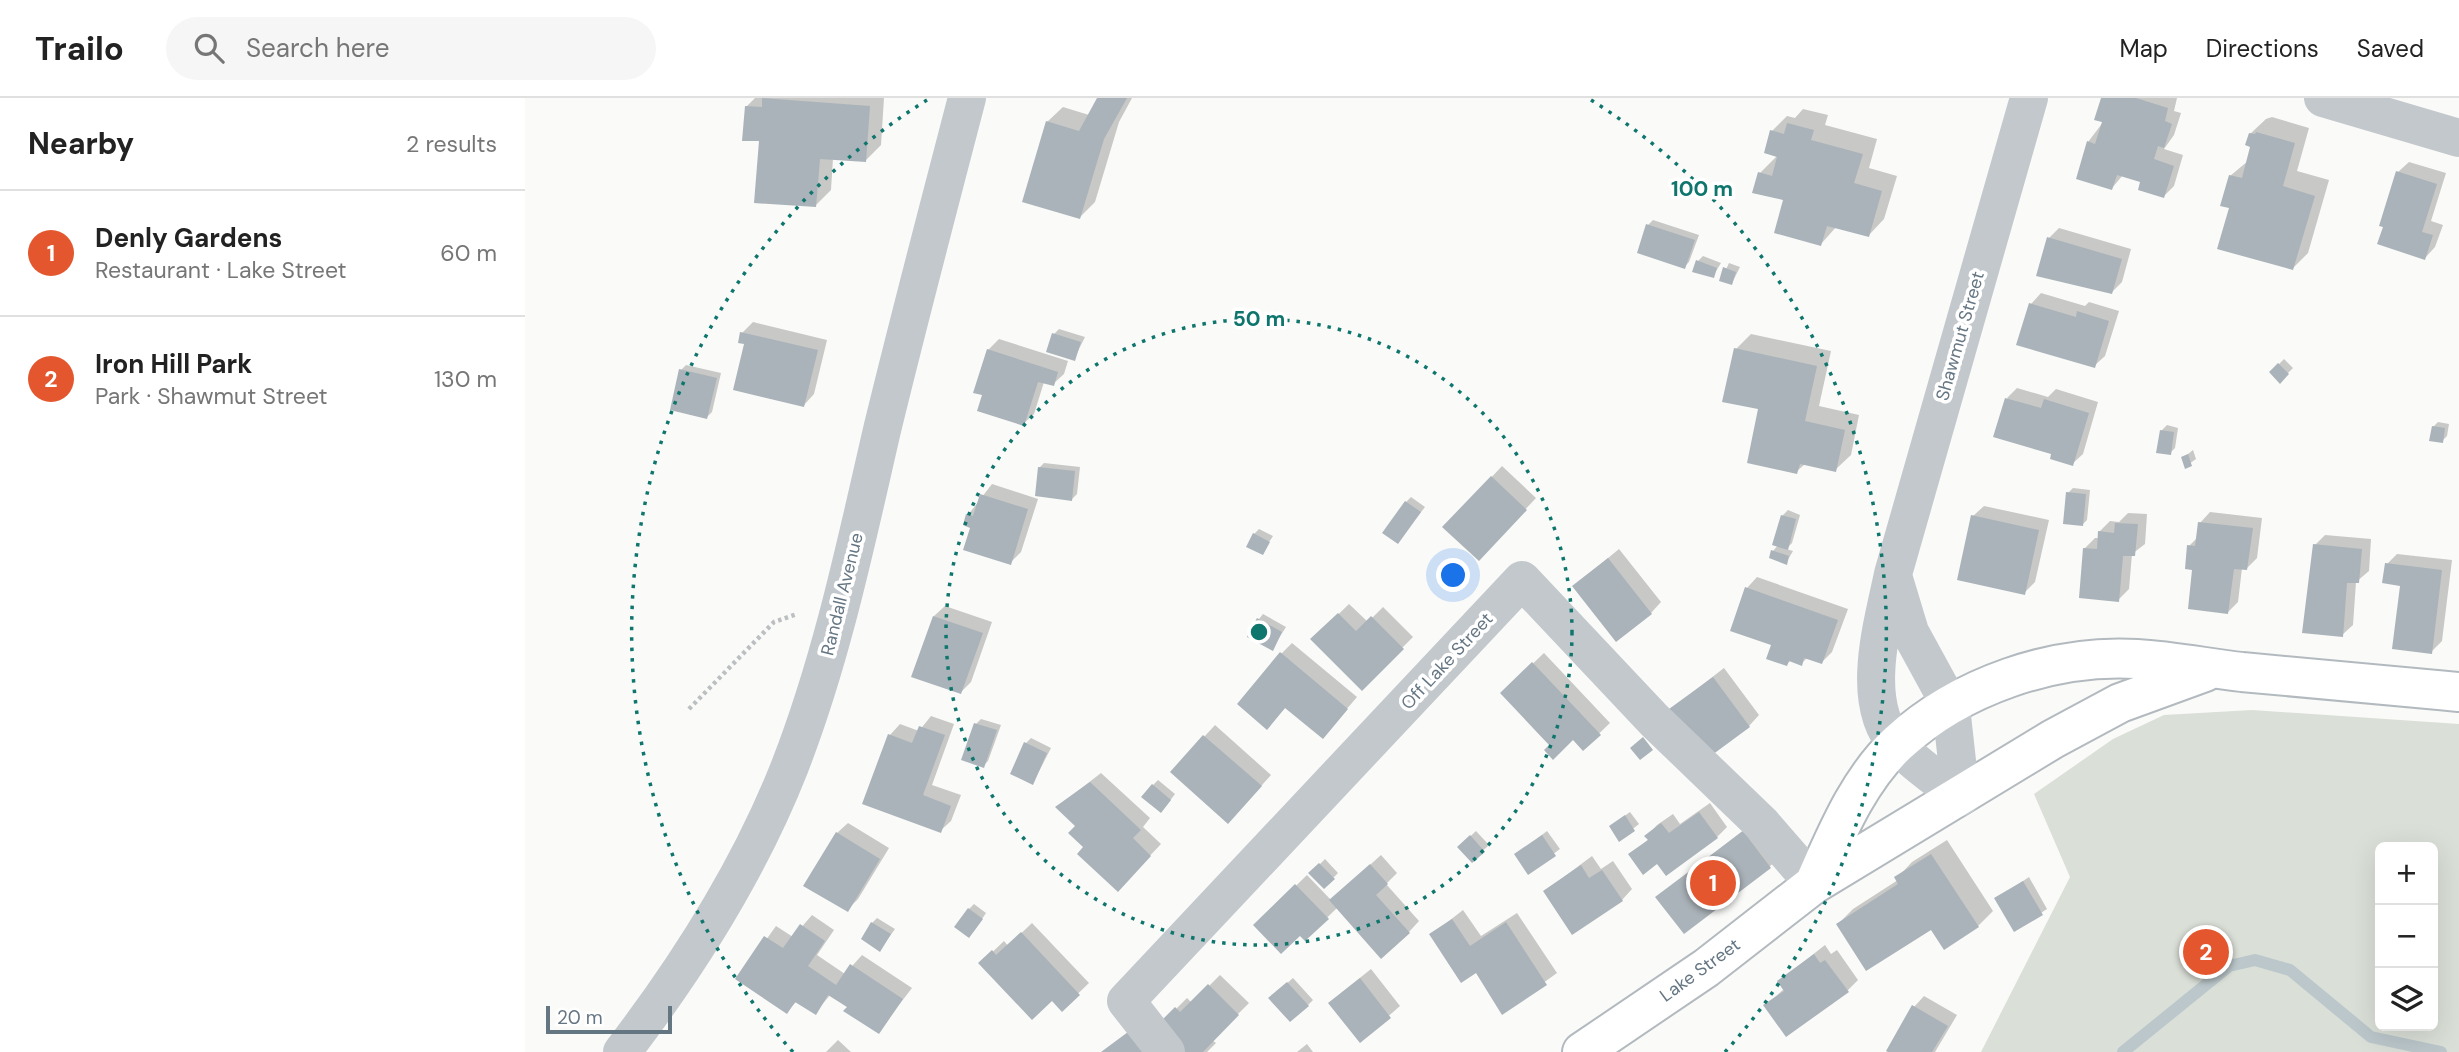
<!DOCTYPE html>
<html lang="en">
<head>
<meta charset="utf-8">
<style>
	body { margin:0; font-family:"DM Sans",sans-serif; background:#f6f6f6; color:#222 }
	.controls { position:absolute; right:21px; bottom:21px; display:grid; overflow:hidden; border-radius:10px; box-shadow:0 7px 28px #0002 }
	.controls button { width:63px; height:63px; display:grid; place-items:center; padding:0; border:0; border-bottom:2px solid #e0e0e0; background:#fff; color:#222; font:35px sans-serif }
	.scale { position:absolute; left:21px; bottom:18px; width:126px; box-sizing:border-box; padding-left:7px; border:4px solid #657683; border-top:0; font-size:19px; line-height:24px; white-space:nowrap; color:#657683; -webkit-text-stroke:5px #fff; paint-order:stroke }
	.you { position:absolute; left:929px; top:478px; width:24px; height:24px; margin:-18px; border:5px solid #fff; border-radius:50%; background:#1a73e8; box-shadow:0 0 0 10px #1a73e833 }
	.badge { display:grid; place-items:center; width:46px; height:46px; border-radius:50%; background:#e4572e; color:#fff; font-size:23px; font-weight:700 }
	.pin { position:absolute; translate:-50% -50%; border:4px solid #fff; box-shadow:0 2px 7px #0006 }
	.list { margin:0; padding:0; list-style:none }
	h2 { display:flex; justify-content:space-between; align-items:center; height:91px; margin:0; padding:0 28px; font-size:30px }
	h2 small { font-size:23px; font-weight:400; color:#767676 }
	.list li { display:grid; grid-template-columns:46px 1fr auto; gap:21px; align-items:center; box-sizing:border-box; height:126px; padding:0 28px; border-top:2px solid #e0e0e0 }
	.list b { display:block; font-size:26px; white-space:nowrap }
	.list p { margin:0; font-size:23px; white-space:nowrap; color:#767676 }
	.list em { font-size:23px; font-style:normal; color:#767676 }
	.icon { flex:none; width:38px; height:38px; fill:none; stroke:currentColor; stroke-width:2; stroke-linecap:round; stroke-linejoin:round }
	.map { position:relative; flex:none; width:1934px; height:954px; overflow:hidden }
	header { display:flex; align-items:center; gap:42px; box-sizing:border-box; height:98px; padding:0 35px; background:#fff; border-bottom:2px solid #e0e0e0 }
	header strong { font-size:33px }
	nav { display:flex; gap:38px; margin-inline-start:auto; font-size:24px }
	.search { width:490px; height:63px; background:#f6f6f6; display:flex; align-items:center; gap:18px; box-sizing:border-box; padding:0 24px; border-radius:38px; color:#767676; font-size:26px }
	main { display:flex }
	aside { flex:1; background:#fff }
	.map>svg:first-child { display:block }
</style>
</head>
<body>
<header>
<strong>Trailo</strong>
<div class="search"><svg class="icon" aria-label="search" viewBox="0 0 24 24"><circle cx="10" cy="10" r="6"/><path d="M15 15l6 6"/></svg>Search here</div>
<nav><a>Map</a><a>Directions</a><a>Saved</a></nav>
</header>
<main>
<aside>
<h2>Nearby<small>2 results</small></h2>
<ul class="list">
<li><span class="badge">1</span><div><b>Denly Gardens</b><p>Restaurant · Lake Street</p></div><em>60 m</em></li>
<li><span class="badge">2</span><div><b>Iron Hill Park</b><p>Park · Shawmut Street</p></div><em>130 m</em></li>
</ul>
</aside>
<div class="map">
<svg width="1934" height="954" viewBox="0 0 1934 954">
	<rect width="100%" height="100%" fill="#fafaf8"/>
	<path fill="#dadfd7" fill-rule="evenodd" d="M1727 612 1934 626V954H1456L1545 779 1509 696 1588 641 1639 617ZM1855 749H1908V928H1855Z"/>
	<path fill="#0003" d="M230 0H359L356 47 341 62 308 60 306 92 290 108 235 42 221 9Z
		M574 0H607L594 24 570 104 555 119 522 24 538 9 564 17Z
		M1578 0H1652L1649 13 1656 15 1649 37 1639 51 1658 57 1649 88 1639 98 1617 83 1598 77 1587 90 1563 44 1579 23Z
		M1278 11 1303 17 1300 27 1352 41 1344 70 1372 78 1359 121 1344 137 1312 128 1296 146 1235 75 1253 57 1247 33 1262 18 1270 20Z
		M1747 19 1784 30 1772 73 1804 82 1783 155 1768 170 1706 109 1705 78 1723 63 1728 48 1725 36 1741 21Z
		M1884 64 1921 75 1906 123 1918 127 1910 149 1900 160 1873 74Z
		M1128 122 1174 137 1164 164 1159 169 1123 127Z
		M1534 130 1606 151 1597 184 1586 195 1524 140Z
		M1178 158 1196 165 1188 178 1173 163Z
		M1204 165 1215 169 1207 185 1196 182Z
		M1516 195 1560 208 1564 204 1594 213 1580 258 1569 268 1506 206Z
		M228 224 302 242 289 296 279 307 221 245 217 235Z
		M534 231 560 239 549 261 529 236Z
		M1226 236 1306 253 1294 308 1334 317 1326 357 1310 372 1280 366 1271 374 1235 310 1211 251Z
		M474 241 543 263 539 276 528 286 519 284 509 316 498 326 459 296 463 252Z
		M1759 261 1768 270 1755 283 1746 274Z
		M161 267 196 275 187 314 182 319 156 272Z
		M1492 290 1523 299 1531 291 1573 304 1558 356 1547 366 1528 355 1482 300Z
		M1913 324 1924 326 1922 338 1917 343 1908 329Z
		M1642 327 1653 330 1650 350 1645 355 1637 332Z
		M1668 352 1671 361 1661 368 1658 360Z
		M519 365 555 369 552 396 547 401 514 370Z
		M977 368 1011 400 964 450 920 429Z
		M467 386 513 401 496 454 485 465 447 429 443 417Z
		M1548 390 1565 392 1562 422 1557 427 1543 395Z
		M886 399 900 409 873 444 881 404Z
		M1459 408 1524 422 1510 484 1499 495 1448 418Z
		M1263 412 1275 417 1267 445 1261 451 1268 453 1261 465 1248 453 1253 447 1258 417Z
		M1685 414 1737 420 1732 460 1722 470H1717L1713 504 1703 514 1669 470 1664 448 1673 439 1675 425Z
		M1603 415 1622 416 1620 446 1607 456 1604 491 1593 502 1559 451 1570 440H1574V434L1585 423 1594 424Z
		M734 431 748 438 737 455 729 436Z
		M1800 437 1846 441 1844 473 1831 484 1828 527 1817 537 1790 447Z
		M1094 451 1136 504 1126 515 1049 488Z
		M1872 456 1927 462 1917 543 1906 554 1877 486 1862 466Z
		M1232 479 1323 511 1307 554 1297 564 1283 559 1276 566 1266 562 1262 566 1222 490Z
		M824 506 843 524 858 509 888 539 837 590 788 541Z
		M420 508 467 524 446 584 436 594 409 518Z
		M738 516 761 529 747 551 734 521Z
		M767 545 832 599 798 639 761 609 742 629 756 556Z
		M1019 555 1085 625 1058 651 1049 640 1026 647 977 595Z
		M1199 570 1234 617 1224 628 1146 611Z
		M406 618 429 626 407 687 436 697 426 723 415 733 365 637 375 626 394 633Z
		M456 621 476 627 463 663 458 668 451 626Z
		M690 627 746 677 713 714 647 674Z
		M506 640 526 650 508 685 501 645Z
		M576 675 625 720 618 729 636 746 603 781 561 749 552 728 532 709Z
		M633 682 650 696 641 708 628 687Z
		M1185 705 1202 729 1192 739 1106 757 1124 741 1122 738 1132 727 1148 716 1155 726Z
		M1105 714 1114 726 1095 741 1091 724Z
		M1229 724 1255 759 1244 769 1132 799Z
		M323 725 364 750 333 801 322 812 312 735Z
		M951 733 964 747 947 763 934 749Z
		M1022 733 1035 751 1004 774 997 752Z
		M1422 742 1468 813 1453 828 1313 826 1328 811 1373 782 1372 780 1387 764Z
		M856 757 872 775 861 786 894 823 884 834 812 810 780 841 775 835 731 827 782 777 806 802Z
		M1067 758 1076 771 1088 763 1107 791 1097 802 1020 793Z
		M800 761 813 775 799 789 786 775Z
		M1504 779 1522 811 1490 832 1471 801Z
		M449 806 461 815 449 833 444 811Z
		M938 812 956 838 992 815 1032 875 978 914 951 873 906 837Z
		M287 817 309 832 292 857 320 876 337 857 387 890 353 934 306 896 290 915 272 903 262 914 213 881 251 828 268 839Z
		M352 820 370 831 355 852 347 825Z
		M507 825 564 885 537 911 527 901 456 865 479 843 483 848Z
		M1300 847 1306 856 1312 852 1333 882 1323 892 1240 908 1259 891 1254 883Z
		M846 871 875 908 835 943 816 895Z
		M695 877 724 905 687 942 691 945 682 954H662L635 927 662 900 667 905Z
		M768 880 788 902 783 907 751 895Z
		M1399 898 1432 917 1410 954H1367L1389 909Z
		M313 942 326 954H301Z
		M782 946 788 954H772Z"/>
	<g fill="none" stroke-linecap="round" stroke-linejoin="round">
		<path stroke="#bbc7cb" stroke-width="12" d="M1598 954 1704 868 1730 862 1765 872 1846 939 1916 954"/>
	</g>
	<path fill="#aab3b9" d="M237 0 345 8 341 64 295 61 291 109 229 105 234 43H217L220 8 237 9Z
		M572 0H602L579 41 555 121 497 104 521 23 554 33Z
		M1576 0H1611L1643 10 1640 23 1647 26 1639 50 1633 48 1629 61 1649 68 1639 100 1613 92 1615 84 1592 77 1587 92 1551 81 1562 43 1570 46 1577 24 1569 22Z
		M1262 25 1289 32 1286 42 1338 56 1329 85 1357 93 1344 139 1302 128 1296 148 1249 135 1258 102 1227 95 1233 74 1247 78 1252 59 1239 55 1245 32 1259 36Z
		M1731 34 1770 45 1758 88 1790 98 1768 172 1692 151 1704 110 1695 108 1704 77 1717 80 1725 49 1720 47 1724 35 1730 36Z
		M1871 73 1912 86 1897 134 1908 137 1900 162 1852 146 1858 129 1854 128Z
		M1121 126 1170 142 1160 171 1112 155Z
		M1522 139 1597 161 1587 196 1511 178Z
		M1171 162 1192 170 1189 180 1167 174Z
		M1198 169 1211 174 1207 187 1194 183Z
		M1504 205 1551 219 1552 213 1584 223 1570 270 1491 247Z
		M215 234 293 252 279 309 208 292 219 246 213 245Z
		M527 235 556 244 550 263 521 254Z
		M1209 250 1292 268 1280 323 1320 332 1311 374 1275 366 1272 376 1222 365 1233 311 1197 304Z
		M462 251 533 274 529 288 513 284 499 328 452 313 457 297 448 295Z
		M1753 265 1764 276 1755 286 1744 274Z
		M154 271 192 280 182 321 145 312Z
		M1480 300 1516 310 1519 301 1564 315 1548 368 1525 361 1526 356 1468 339Z
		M1907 328 1920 330 1918 345 1904 343Z
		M1635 332 1649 334 1646 357 1631 355Z
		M1663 356 1667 368 1660 371 1656 359Z
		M513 369 550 373 547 403 510 398Z
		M966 378 1002 412 954 463 917 429Z
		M1541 394 1561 396 1558 428 1538 426Z
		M455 396 503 411 486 467 438 452 445 430 438 427 441 416 448 418Z
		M880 403 896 414 873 446 857 435Z
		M1256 417 1271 421 1263 452 1247 447Z
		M1446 417 1514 432 1500 497 1432 482Z
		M1673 424 1728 430 1722 472 1709 471 1703 516 1663 511 1667 472 1660 471 1662 447 1670 448Z
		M1590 425 1613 426 1610 458H1598L1594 504 1554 500 1558 450 1572 451 1573 433 1589 435Z
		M728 435 745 444 738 457 721 449Z
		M1788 446 1837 451 1834 485H1822L1818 539 1777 535Z
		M1246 452 1264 458 1262 467 1244 460Z
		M1083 460 1127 516 1091 544 1047 488Z
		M1860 465 1917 472 1907 556 1867 551 1875 488 1857 485Z
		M1220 489 1313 522 1297 566 1279 560 1277 568 1264 563 1262 568 1241 561 1246 547 1205 533Z
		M813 515 831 533 846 518 879 551 837 593 785 541Z
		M408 518 458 535 436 596 386 579Z
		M732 520 757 534 748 553 722 539Z
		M755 554 823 611 798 641 760 610 742 632 712 606Z
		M1007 564 1076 637 1058 653 1048 642 1028 662 1019 652 1024 647 975 595Z
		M1188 579 1225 629 1187 657 1144 611Z
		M449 625 472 632 459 670 436 662Z
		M394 628 420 637 398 697 426 708 416 735 337 706 363 636 387 645Z
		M678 637 737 688 703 726 645 674Z
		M1118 639 1128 652 1115 662 1105 650Z
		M499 644 522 655 508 687 485 676Z
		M565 684 616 732 608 740 626 758 593 794 552 756 558 749 543 735 550 728 530 709Z
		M627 686 646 702 636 715 616 699Z
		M1174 714 1193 740 1141 778 1132 766 1118 777 1103 756 1123 742 1119 738 1136 725 1144 735Z
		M1100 717 1110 733 1094 744 1084 728Z
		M1218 733 1246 770 1159 836 1130 799Z
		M311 734 355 761 323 814 278 788Z
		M945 737 960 754 947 765 932 749Z
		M1017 737 1031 758 1003 777 989 756Z
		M1406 756 1454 829 1419 852 1406 832 1341 873 1311 826 1373 786 1369 779Z
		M794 765 810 781 799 791 783 775Z
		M845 766 863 786 851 797 885 835 856 861 804 802Z
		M1056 767 1064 780 1077 772 1098 803 1047 837 1018 793Z
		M1498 783 1518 817 1489 834 1469 800Z
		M770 786 804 821 780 843 775 838 756 856 728 827Z
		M443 810 458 821 444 840 429 829Z
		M927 821 945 848 981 824 1022 887 977 917 951 875 936 885 904 836Z
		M346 824 366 836 355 854 336 841Z
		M275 826 300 843 283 868 311 887 325 866 378 901 354 936 318 913 322 909 303 897 291 917 270 904 262 916 210 881 239 838 258 850Z
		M496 834 555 897 537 914 527 903 507 922 453 865 467 852 471 857Z
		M1289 856 1295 865 1300 862 1324 894 1261 939 1238 907 1259 893 1252 883Z
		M835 880 866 920 835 945 803 905Z
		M762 884 784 908 765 924 743 900Z
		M683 886 714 917 678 954H660L632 927 650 909 655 914Z
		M1387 907 1423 928 1407 954H1363L1361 953Z
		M603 934 618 954H576Z"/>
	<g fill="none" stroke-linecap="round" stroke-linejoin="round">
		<defs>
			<path id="secondary" d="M1289 786C1311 737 1333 682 1373 645 1435 588 1528 556 1612 561 1647 563 1682 570 1717 574 1790 581 1862 587 1934 594
				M1057 954 1181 870 1289 786 1528 641 1595 605 1680 574"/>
		</defs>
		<use href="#secondary" stroke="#b3babf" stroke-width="42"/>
		<path stroke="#bbbfc2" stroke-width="4.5" stroke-dasharray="3.5 3.5" stroke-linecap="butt" d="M164 611 249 524 272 516"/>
		<path stroke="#c3c8cc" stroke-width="38" d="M1798 0 1934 40
			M1369 481 1385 534 1426 609 1436 699
			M1436 699C1415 683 1391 667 1373 648 1333 606 1358 525 1368 476L1504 0
			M97 954C163 868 225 770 265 668 307 560 331 445 357 332 384 221 413 111 442 0
			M641 954 601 903 997 482 1129 622 1237 726 1289 786"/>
		<use href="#secondary" stroke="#fff" stroke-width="38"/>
	</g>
	<g fill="none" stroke="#0f766e" stroke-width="3.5" stroke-dasharray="3.5 7">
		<circle cx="734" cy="534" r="313"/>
		<path d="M268 954A627 627 0 0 1 402 2M1066 2A627 627 0 0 1 1200 954"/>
	</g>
	<g text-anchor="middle" stroke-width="7" stroke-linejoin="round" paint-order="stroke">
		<g font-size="18" fill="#657683" stroke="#fff">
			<text transform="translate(1435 238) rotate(-74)" y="6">Shawmut Street</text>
			<text transform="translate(317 496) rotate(-76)" y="6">Randall Avenue</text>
			<text transform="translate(922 563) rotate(-47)" y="6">Off Lake Street</text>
			<text transform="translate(1175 872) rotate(-36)" y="6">Lake Street</text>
		</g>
	</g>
	<circle cx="734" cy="534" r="10" fill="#0f766e" stroke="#fff" stroke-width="3.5"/>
	<g font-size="21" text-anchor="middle" font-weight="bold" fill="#0f766e" stroke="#fff" stroke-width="7" stroke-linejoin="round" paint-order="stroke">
		<text x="1177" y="98">100 m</text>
		<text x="734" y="228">50 m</text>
	</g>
</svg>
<div class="controls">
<button>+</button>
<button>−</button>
<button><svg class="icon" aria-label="layers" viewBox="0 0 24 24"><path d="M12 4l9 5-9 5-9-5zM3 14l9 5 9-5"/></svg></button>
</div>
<div class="scale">20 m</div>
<div class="you"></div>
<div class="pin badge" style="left:1188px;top:785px">1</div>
<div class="pin badge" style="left:1681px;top:854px">2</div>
</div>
</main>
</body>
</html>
